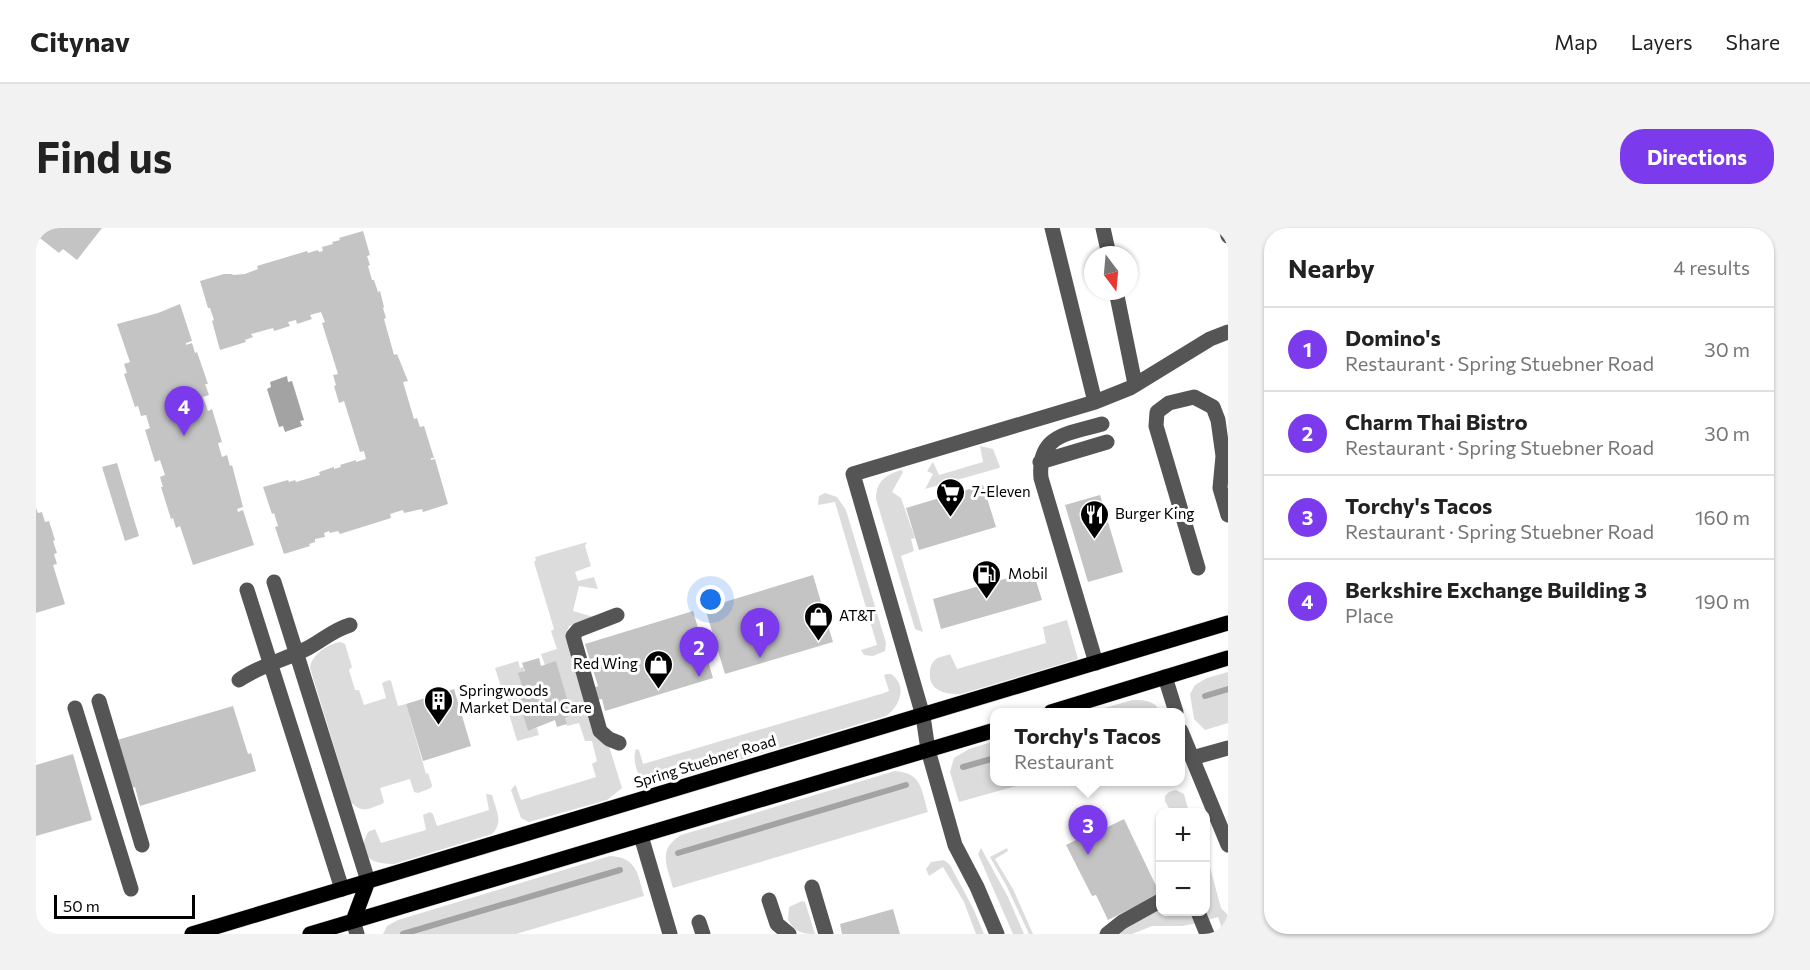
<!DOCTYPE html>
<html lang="en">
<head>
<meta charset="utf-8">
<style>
	body { margin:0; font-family:Commissioner,sans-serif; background:#f2f2f2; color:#222 }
	.controls { position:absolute; right:18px; bottom:18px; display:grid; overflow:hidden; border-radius:12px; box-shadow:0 2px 4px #0004 }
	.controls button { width:54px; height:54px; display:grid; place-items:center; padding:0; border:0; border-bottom:2px solid #e0e0e0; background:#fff; color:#222; font:30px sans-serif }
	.compass { position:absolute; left:1048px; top:18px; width:54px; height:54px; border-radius:50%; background:#fff; box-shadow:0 2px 4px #0004; rotate:164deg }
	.scale { position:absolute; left:18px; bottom:15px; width:141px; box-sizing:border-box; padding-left:6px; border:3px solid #000; border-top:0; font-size:16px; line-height:21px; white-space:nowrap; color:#000; -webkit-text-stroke:4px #fff; paint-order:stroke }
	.you { position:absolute; left:675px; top:372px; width:21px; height:21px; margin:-15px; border:4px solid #fff; border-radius:50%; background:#1a73e8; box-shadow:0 0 0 9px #1a73e833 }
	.badge { display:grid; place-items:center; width:39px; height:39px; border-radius:50%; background:#7c3aed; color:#fff; font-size:20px; font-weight:700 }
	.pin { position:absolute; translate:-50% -50px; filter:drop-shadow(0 2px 3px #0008) }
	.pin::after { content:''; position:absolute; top:32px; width:21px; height:18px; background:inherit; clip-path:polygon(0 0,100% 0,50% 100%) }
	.popup { position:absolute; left:954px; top:480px; width:195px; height:78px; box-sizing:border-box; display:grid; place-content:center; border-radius:12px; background:#fff; filter:drop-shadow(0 2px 4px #0005); font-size:20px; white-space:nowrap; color:#767676 }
	.popup b { font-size:22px; color:#222 }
	.popup::after { content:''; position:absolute; left:50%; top:100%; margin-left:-12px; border:12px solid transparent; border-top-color:#fff }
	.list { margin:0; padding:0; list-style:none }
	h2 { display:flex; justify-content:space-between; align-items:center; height:78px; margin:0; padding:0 24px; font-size:26px }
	h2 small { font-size:20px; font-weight:400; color:#767676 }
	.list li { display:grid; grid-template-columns:39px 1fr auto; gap:18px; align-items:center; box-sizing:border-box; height:84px; padding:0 24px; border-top:2px solid #e0e0e0 }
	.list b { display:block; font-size:22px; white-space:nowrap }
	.list p { margin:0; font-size:20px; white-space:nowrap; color:#767676 }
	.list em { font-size:20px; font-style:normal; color:#767676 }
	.map { position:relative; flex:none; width:1192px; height:706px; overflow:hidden; border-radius:24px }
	header { display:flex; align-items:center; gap:36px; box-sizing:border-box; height:84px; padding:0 30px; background:#fff; border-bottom:2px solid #e0e0e0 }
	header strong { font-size:28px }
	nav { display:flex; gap:33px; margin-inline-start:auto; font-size:21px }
	.intro { display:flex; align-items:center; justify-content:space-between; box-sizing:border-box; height:144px; padding:0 36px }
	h1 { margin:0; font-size:42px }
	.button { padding:15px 27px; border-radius:24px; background:#7c3aed; color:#fff; font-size:21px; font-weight:700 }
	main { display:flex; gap:36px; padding:0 36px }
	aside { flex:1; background:#fff; border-radius:24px; box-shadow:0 2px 4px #0004 }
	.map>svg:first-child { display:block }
</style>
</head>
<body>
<header>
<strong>Citynav</strong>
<nav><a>Map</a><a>Layers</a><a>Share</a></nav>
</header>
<div class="intro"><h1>Find us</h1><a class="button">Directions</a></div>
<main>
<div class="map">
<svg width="1192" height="706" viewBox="0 0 1192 706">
	<rect width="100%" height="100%" fill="#fff"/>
	<path fill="#dcdcdc" d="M944 218 957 221 964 239 963 240 889 261 897 246 891 243 897 234 903 247 947 234Z
		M865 242 867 244 856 264 865 270 879 310 875 311 878 323 865 328 887 404 879 401 840 271C840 254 849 247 865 242Z
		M789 265 801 269 810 282 850 415 849 423 837 428 828 427 825 422 841 417 799 274 782 277 783 268Z
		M551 314 549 318 555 338 539 344 542 353 558 349 562 361 543 358 537 383 561 390 533 398 530 406 560 504 573 518 586 560 571 572 493 594 485 590 475 562 479 557 480 558 485 572 560 549 556 536 561 533 556 513H549L543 495 531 498 529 490 536 487 520 434 509 437 505 426 521 421 515 403 518 401 498 334 500 332 499 329Z
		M1031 392 1042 431 925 466C910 467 892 463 894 444 894 439 896 434 900 431 904 428 910 428 914 426L921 441 1010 415 1007 399Z
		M305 414 309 416 316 439 313 442 319 462H323L328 477 350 470 346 455 353 452 355 453 362 478 370 476 390 546 392 545 396 557 395 560 382 565 378 564 374 551 344 560 348 574 346 576C331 581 327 586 315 574L274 440C275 427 293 415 305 414Z
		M482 433 484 440 488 439 487 461 468 468 459 440Z
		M1192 444V495L1169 502 1158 491 1154 466 1159 457 1171 450Z
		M851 446H855C872 458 864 478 850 488L620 557 609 556C601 548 596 531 600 521L603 522 607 536 848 465 853 463 848 447Z
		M482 468 492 502 501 500 503 507 481 513 469 472Z
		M1096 472C1108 472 1119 472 1124 484H1055Z
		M959 513V554H994L923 574 914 544 918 530 933 521Z
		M859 543C886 545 885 561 892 584L637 660C631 637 621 622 645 607Z
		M1140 562 1148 566 1153 584H1135L1129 573V568L1133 564Z
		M450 566 456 567C460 582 468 594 456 606L358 636C336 636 319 628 332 604L339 601 345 615 390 602 387 587 394 584 397 586 401 598 453 582Z
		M945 620 972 669 988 706H977L942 626Z
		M971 620 972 623 959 631 977 661 997 706H993L970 657 954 629Z
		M1170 624 1185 680 1192 687V699L1186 701 1182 689 1172 692 1170 683Z
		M574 628C601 629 602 647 608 668L480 706H347L351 698 362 692Z
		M908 632 914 637 938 682 948 706H940L928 674 907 639 893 648 890 641 895 634Z
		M766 673 769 674 779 706C766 706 759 704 752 692L753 679Z
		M1124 679V684H1156L1162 695 1146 698H1116L1096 706H1079Z"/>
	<path fill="#a3a3a3" d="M251 148 252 154 256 153 268 192 264 193 266 198 249 204 247 198 243 199 231 161 235 159 234 154Z"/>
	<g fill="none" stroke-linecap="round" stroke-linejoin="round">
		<path stroke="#a3a3a3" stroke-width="6" d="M1169 468 1192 461
			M927 539 959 530
			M642 625 870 557
			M367 706 584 642"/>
	</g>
	<path fill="#c4c4c4" d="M2 0H66L41 32 27 21 23 25 0 7 4 2Z
		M327 3 334 27 331 28 334 37 332 38 336 52H338L342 64 344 63 348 79 347 80 350 90 348 91 358 127 361 126 372 153 367 154 378 191 381 190 384 199 388 198 398 230H395V232L399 231 412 276 387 284 386 281 368 285 367 282 354 286 355 290 304 306 302 303 294 305 293 303 288 305 289 309 279 311V314L273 316 274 318 248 326 239 299 242 298 238 285 236 286 227 259 252 252 253 254 259 252 260 254 284 247 283 244 298 239V241L305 239 304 237 320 232V234L330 231 328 223 324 224 308 173 303 175 298 158 300 157 297 147 302 146 286 95 289 94 285 84 274 87 276 91 261 96 260 92 252 94 254 98 238 103 237 100 215 106 217 109 209 112 210 114 184 122 176 93 178 92 174 80H172L164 53 188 46H196L197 47 209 46 222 41 221 38 271 23 272 25 282 22 283 24 287 23 286 19 297 16 296 14 304 12 303 10Z
		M144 76 156 113 150 115V117L156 115 159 125 161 124 172 156H169L173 167 167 169 172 183 176 181 186 214 182 215 186 229 191 227 194 238 196 237 207 279 201 281 202 284 207 282 218 317 157 337 144 298 140 300 137 290 135 291 125 259H127L124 249 129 247 124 232 119 234 109 202 114 200 110 187 105 188 102 178 99 179 88 146 91 145 88 136 94 134 81 96 122 85Z
		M81 235 103 308 89 313 66 239Z
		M947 257 960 299 883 322 870 280Z
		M1064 267 1087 344 1052 354 1029 277Z
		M0 280 2 285 6 284 9 294 13 293 19 312 17 313 21 325 18 326 21 336 17 337 29 376 0 385Z
		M997 343 1006 372 905 401 897 371Z
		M777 347 797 414 689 446 669 380Z
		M657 383 677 450 569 483 566 471 561 472 557 460 562 458 549 416Z
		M503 430 505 438 520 433 536 487 529 490 531 496 521 499 519 492 492 503 480 464 487 461 482 445 489 443 486 435Z
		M418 461 435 518 387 533 370 476Z
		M197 478 212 526 215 525 220 543 104 578 99 559 96 560 81 512Z
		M37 526 56 592 0 608V537Z
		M1088 591 1124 666 1072 692 1060 667 1056 668 1030 617 1054 605 1055 607Z
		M857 681 864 706H806L804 696Z"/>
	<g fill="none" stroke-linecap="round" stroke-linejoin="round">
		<defs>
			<path id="major" d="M1015 484 1192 430
				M317 693 332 653
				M156 706 1192 395
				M274 706 959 502"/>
		</defs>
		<use href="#major" stroke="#dbdbdb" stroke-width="16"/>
		<path stroke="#555" stroke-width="15" d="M1067 0 1073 27
			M1190 0 1192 8
			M1080 63 1099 156
			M1059 174 1094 160 1174 111 1192 104
			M1004 234 1071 214
			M1162 340 1120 198 1121 184 1133 175 1158 169 1177 179 1182 192 1187 228 1184 260 1192 287
			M238 354 332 653
			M211 362 306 661
			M581 387 542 402 537 408 564 503 573 511 583 515
			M1060 435 1005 250C1001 206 1032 206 1066 196
			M1129 449 1140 484
			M203 452C224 437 249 432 272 420 287 412 297 402 314 397
			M63 473 106 617
			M39 480 95 661
			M1145 503 1192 617
			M1156 530 1192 520
			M605 608 634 706
			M776 659 790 706
			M733 672 741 696 753 706
			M1162 684 1171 706
			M317 693 321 706
			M663 694 667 706
			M961 706 941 659 919 617 892 522 887 488 817 246 1059 174 1016 0
			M1071 706 1086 694 1124 673"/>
		<use href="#major" stroke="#000" stroke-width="15"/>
	</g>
	<defs>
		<symbol id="supermarket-pin" viewBox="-11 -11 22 30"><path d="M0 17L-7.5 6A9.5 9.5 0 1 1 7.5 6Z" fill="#000" stroke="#fff"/><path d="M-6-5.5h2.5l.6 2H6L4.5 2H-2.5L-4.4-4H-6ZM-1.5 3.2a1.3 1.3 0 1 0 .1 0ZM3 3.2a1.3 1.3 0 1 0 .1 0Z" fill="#fff"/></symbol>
		<symbol id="restaurant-pin" viewBox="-11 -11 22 30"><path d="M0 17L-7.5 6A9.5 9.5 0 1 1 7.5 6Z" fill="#000" stroke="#fff"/><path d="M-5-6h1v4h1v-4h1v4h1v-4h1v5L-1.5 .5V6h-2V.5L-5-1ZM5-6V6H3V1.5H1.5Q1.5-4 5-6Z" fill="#fff"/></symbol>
		<symbol id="fuel-pin" viewBox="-11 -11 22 30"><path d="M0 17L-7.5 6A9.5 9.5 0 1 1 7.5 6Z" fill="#000" stroke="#fff"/><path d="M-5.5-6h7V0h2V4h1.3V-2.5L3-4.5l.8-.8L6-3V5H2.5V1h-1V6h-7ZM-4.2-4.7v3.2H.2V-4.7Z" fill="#fff"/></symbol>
		<symbol id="shop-pin" viewBox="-11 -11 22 30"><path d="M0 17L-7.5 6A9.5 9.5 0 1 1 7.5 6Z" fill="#000" stroke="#fff"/><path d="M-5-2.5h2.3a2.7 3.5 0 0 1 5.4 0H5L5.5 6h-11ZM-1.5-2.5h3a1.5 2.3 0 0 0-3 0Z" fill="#fff"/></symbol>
		<symbol id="building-pin" viewBox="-11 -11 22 30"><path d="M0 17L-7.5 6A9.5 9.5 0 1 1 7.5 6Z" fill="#000" stroke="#fff"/><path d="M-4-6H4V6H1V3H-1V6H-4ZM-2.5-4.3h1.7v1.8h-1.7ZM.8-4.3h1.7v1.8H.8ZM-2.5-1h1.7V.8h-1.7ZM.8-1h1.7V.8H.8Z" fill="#fff"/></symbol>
	</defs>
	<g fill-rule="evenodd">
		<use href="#supermarket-pin" x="898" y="248" width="33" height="45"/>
		<use href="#restaurant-pin" x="1042" y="270" width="33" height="45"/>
		<use href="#fuel-pin" x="934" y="330" width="33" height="45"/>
		<use href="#shop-pin" x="766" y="372" width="33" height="45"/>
		<use href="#shop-pin" x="606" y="420" width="33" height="45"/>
		<use href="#building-pin" x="386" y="456" width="33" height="45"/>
	</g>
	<g text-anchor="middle" stroke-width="6" stroke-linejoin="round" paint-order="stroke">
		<g font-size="15" fill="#000" stroke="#fff" text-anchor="start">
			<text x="936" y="269">7-Eleven</text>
			<text x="1079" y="291">Burger King</text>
			<text x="972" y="351">Mobil</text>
			<text x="803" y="393">AT&amp;T</text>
			<text x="602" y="441" text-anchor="end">Red Wing</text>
			<text x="423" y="468">Springwoods<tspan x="423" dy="17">Market Dental Care</tspan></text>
		</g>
		<g font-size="15" fill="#000" stroke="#fff">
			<text transform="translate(669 534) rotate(-17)" y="5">Spring Stuebner Road</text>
		</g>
	</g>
</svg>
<div class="controls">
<button>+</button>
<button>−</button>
</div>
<svg class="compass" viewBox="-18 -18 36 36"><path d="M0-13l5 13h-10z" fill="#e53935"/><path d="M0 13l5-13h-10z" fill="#767676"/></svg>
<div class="scale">50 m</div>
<div class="you"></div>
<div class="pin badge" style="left:724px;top:430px">1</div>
<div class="pin badge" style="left:663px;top:449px">2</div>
<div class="pin badge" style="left:1052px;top:627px">3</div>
<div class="popup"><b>Torchy's Tacos</b>Restaurant</div>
<div class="pin badge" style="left:148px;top:208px">4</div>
</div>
<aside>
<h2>Nearby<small>4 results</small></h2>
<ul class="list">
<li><span class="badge">1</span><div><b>Domino's</b><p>Restaurant · Spring Stuebner Road</p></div><em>30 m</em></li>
<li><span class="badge">2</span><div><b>Charm Thai Bistro</b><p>Restaurant · Spring Stuebner Road</p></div><em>30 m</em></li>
<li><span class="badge">3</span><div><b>Torchy's Tacos</b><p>Restaurant · Spring Stuebner Road</p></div><em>160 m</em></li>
<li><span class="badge">4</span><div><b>Berkshire Exchange Building 3</b><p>Place</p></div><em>190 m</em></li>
</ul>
</aside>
</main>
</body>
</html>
